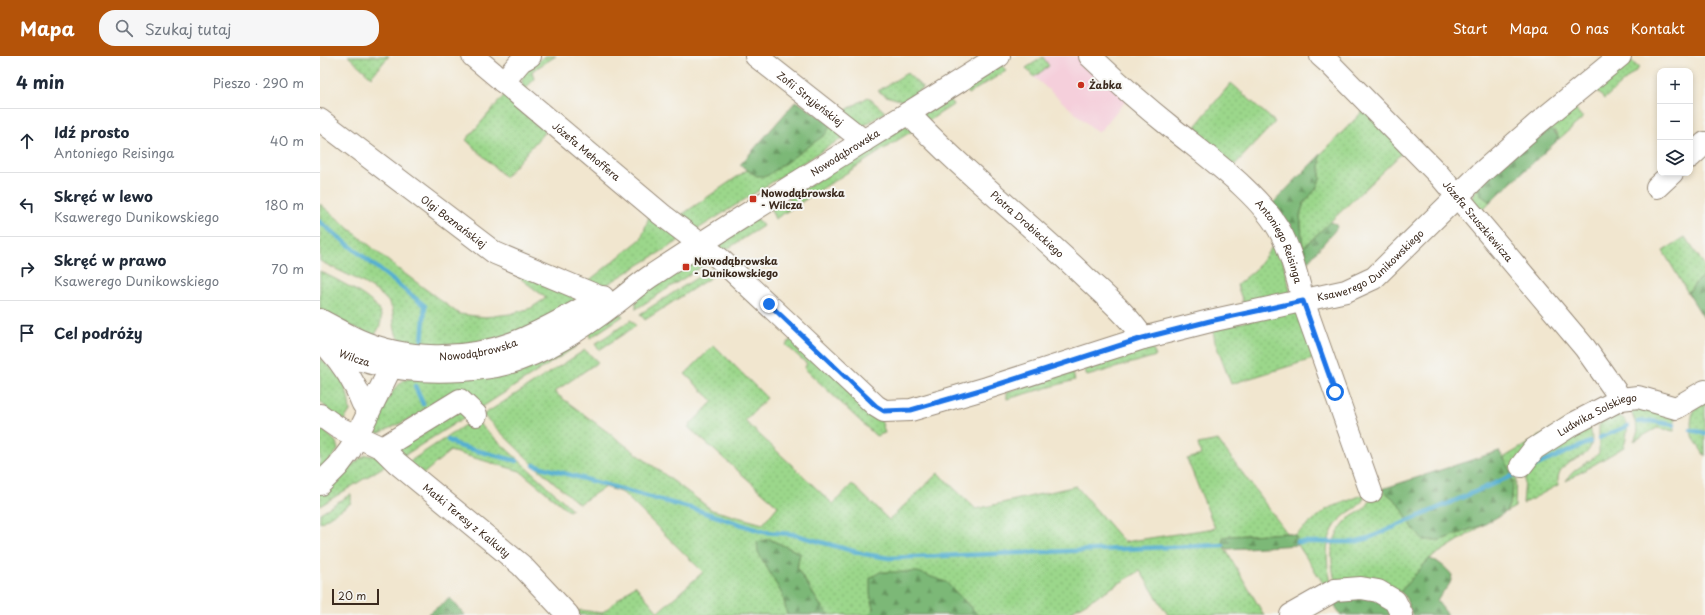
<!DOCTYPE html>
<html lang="pl">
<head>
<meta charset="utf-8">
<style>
	body { margin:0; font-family:"Playpen Sans",sans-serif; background:#f6f6f7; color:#1f2937 }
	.controls { position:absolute; right:12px; top:12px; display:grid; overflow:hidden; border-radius:8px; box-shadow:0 2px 6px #0003 }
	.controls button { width:36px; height:36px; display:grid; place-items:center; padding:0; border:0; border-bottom:1px solid #e0e1e3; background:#fff; color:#1f2937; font:20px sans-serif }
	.scale { position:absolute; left:12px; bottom:10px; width:47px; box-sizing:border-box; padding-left:4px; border:2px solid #3b2a1e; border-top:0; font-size:11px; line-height:14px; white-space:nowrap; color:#3b2a1e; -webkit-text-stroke:3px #f6f6f2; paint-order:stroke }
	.stop { position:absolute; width:12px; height:12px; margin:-9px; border:3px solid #1a73e8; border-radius:50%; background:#fff }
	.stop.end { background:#1a73e8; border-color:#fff; box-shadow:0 1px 4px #0008 }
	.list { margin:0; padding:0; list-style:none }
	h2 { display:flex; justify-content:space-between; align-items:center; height:52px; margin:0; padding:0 16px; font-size:17px }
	h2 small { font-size:13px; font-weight:400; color:#747a83 }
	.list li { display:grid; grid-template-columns:26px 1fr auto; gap:12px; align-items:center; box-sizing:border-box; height:64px; padding:0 16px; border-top:1px solid #e0e1e3 }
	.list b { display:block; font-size:15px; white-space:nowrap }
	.list p { margin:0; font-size:13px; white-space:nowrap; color:#747a83 }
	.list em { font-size:13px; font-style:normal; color:#747a83 }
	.icon { flex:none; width:22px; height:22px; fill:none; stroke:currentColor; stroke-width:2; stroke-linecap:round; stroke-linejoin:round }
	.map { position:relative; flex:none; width:1385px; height:559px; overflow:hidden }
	header { display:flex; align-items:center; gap:24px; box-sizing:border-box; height:56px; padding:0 20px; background:#b45309; color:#fff }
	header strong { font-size:19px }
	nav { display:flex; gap:22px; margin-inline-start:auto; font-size:14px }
	.search { width:280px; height:36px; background:#f6f6f7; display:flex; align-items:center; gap:10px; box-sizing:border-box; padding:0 14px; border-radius:16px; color:#747a83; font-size:15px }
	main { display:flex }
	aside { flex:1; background:#fff }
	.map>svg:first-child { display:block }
</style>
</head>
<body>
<header>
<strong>Mapa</strong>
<div class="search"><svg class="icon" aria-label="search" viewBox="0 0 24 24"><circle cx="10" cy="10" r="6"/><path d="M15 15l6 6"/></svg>Szukaj tutaj</div>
<nav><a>Start</a><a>Mapa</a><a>O nas</a><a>Kontakt</a></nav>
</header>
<main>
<aside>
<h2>4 min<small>Pieszo · 290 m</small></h2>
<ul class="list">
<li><svg class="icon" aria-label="ahead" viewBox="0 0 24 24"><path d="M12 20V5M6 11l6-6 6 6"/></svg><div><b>Idź prosto</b><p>Antoniego Reisinga</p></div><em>40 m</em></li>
<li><svg class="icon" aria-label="left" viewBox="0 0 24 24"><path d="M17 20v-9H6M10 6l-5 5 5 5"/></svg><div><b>Skręć w lewo</b><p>Ksawerego Dunikowskiego</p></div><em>180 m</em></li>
<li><svg class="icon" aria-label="right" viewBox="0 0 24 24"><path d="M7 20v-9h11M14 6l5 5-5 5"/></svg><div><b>Skręć w prawo</b><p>Ksawerego Dunikowskiego</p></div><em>70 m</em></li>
<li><svg class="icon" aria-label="arrive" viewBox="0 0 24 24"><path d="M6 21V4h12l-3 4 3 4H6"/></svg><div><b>Cel podróży</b></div></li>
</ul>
</aside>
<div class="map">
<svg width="1385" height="559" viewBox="0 0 1385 559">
	<defs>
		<pattern id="grass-dots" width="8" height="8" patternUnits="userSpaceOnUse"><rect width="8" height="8" fill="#9bd78b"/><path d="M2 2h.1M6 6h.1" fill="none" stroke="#86b978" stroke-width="1.8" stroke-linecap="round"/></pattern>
		<pattern id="forest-firs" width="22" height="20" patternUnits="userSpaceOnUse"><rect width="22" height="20" fill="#7cb877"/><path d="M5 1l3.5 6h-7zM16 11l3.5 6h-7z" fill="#679661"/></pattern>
	</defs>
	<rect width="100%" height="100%" fill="#f6f6f2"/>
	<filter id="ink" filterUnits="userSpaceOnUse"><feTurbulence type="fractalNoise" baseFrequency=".025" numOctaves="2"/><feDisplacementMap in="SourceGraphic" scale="8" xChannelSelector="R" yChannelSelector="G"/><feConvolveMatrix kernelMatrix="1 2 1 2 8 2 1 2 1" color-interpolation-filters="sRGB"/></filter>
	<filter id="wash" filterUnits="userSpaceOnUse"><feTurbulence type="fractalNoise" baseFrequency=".012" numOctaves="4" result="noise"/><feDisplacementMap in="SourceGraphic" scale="16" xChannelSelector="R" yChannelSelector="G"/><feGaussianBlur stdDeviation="0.9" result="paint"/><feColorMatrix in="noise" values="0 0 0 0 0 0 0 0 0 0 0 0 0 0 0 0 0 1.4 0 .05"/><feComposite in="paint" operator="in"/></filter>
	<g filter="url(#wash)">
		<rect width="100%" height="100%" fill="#f1e6cf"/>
		<path fill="#f5cfdb" d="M725 0H761L809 41 778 77 714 21 729 10 723 1Z"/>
		<path fill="url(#grass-dots)" stroke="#6b8054" d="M28 0H69L51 21Z
			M226 0H236L212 15 214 23 204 35C197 15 211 9 226 0Z
			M723 1 729 10 714 21 706 12Z
			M1310 4 1319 12 1284 43 1275 32Z
			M681 8 686 15 648 38 644 32Z
			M587 17 603 32 583 45 566 40 558 35Z
			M911 27 955 66 909 115 867 80Z
			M187 36 229 71 185 121 146 84Z
			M548 41 565 56 536 75 518 59Z
			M629 41 633 49 605 67 603 58Z
			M1253 51 1263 62 1239 83 1236 76 1222 72Z
			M1046 52 1086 93 983 192 980 159 984 147 996 133 1000 123V99Z
			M588 67 595 73 455 163 451 154Z
			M511 68 527 79 373 176 357 162 427 114 437 120Z
			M1157 131 1162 140 1170 146 1160 156 1150 145Z
			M0 148 73 209 139 258 165 261 190 258 211 252 226 242 183 209 261 241C245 251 228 263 211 270 199 275 186 280 173 283 154 288 97 296 81 284 71 277 76 260 71 250 62 232 18 215 0 205Z
			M330 158 359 183 357 186 283 231 266 227 321 183Z
			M437 162 443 170 401 197 399 191 402 186Z
			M1365 181 1385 210V219L1377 225 1368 237 1343 195Z
			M958 183 971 239 924 249 917 229 935 214Z
			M388 199 392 204 316 253V240L361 213 363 214Z
			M397 209 402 214 325 264 320 258Z
			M0 215C14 223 59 243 61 260 62 268 58 274 54 280L0 256Z
			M295 254 303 260 270 282 269 278Z
			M971 254 979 258 996 302 911 328 895 286 893 274Z
			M311 264 316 270 279 294 275 288Z
			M474 280 561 364 565 377 556 380 484 312 487 308 466 289Z
			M253 286 257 290 159 353 98 359 60 377H56L55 370C63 353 69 336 84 324Z
			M394 289 447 342 425 365 513 448 532 428 569 464 618 417 656 453 756 430 804 486 895 472 867 403 881 399 878 388 898 384 967 477 909 480 903 482V489L944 559H848L820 515 752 555 754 559H658L626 526 550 538 554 552 549 559H509L502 552 477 512 480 497 449 483 452 520 463 540 467 559H340L338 557 335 559H257L260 554 282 557 315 529 338 556 383 516 303 437 285 431 259 448 214 409 163 359 265 294 278 306 234 336 392 454 443 468 458 450 368 371 393 345 365 318Z
			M831 290 836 300 767 320 765 314 767 310Z
			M0 302C20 319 28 328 30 355L24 364 11 357 0 345Z
			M751 313 755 324 687 343V336Z
			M1292 338 1196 418 1195 451 1186 456 1192 441 1189 411 1183 402Z
			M1385 342V400L1372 380 1371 367 1373 355Z
			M1308 346 1355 362 1354 375 1337 372 1314 385 1318 375Z
			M141 350 148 359 85 399H82L79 395 81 385Z
			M1291 359C1314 360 1307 376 1304 391L1246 425C1253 412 1269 407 1279 397V369Z
			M154 363 252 453 249 455 200 415 130 395 102 419 89 406Z
			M1269 367C1271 375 1273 382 1271 389 1266 408 1235 401 1238 429L1203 448 1206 410Z
			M0 371 16 386 18 394 0 416Z
			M46 399 55 400 68 408 0 450V436L38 404Z
			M1062 433 1079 448 1085 457 1121 484 1165 468 1109 503 1080 536 1016 529C1010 505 1008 484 1027 464 1032 459 1040 457 1045 452 1049 448 1052 441 1055 436Z
			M31 438V447L0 467V457Z
			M1045 438C1040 454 1033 451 1022 462 1002 481 1006 506 1012 530L1007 533 978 489 975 479 1007 453Z"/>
		<path fill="url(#forest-firs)" stroke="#5c714a" d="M476 45 511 68 506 78 447 120H437L420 109Z
			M1222 72C1231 73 1235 75 1239 83L1170 146 1162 140 1157 131Z
			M1000 99V123L996 133 984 147 980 159 983 192 1010 166 1014 167 1017 170 1016 173 981 213 951 149Z
			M1385 219V264L1368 237 1377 225Z
			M1179 395 1189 411 1193 426 1192 441 1186 456 1165 468 1121 484H1103L1094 474 1079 448 1062 433Z
			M967 477 975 479 978 489 907 493 903 489V481L909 480Z
			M449 483 480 497 477 512 502 552 509 559H467L463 540 438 496 437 486Z
			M1109 503C1119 505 1125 511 1132 519 1131 533 1121 534 1117 545L1128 559H1092L1085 540 1080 536Z
			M560 516H598L626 526 658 559H549L554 552 550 538V522Z
			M1026 538 1062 543 1075 559H1021L1011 544Z
			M130 542 145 559H107Z"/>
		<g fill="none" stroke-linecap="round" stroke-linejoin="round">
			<path stroke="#54afd1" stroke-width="4.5" d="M0 166 105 250 102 286
				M95 330 103 348
				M1318 366 1331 365 1354 369
				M1371 374 1385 377
				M1279 382 1308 370
				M128 384 139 390 197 405
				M214 409 377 454 444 476 472 478 544 498 569 502 903 489
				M1210 412 1270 386
				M977 486H1010
				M1012 486H1034L1049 482 1196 418"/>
		</g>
	</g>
	<g filter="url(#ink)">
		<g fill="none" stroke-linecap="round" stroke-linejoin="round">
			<defs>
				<g id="minor">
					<path id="s1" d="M153 0 341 158 400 203 556 350 564 355 591 354 667 332 823 282 890 265 1026 235 1054 222 1161 117 1217 68 1300 0"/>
					<path id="s2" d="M436 0 544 85"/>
					<path id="s3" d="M770 0C796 25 823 49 852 72 886 100 942 139 962 179 972 199 978 223 983 245L1051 436"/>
					<path id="s4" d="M1001 0 1010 8 1120 120 1265 292 1301 343"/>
					<path d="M183 26 201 5 210 0"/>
					<path id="s5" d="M588 57C643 116 708 165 765 221 785 240 808 259 823 282"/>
					<path id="s6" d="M0 64 175 197 282 242"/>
					<path d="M1370 101 1385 87"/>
					<path d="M1337 131 1352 117"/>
					<path id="s7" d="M0 264C12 270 25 278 38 284 85 305 145 305 193 287 225 275 253 257 283 241"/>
					<path id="s8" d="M0 286C43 312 94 317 143 314 157 313 171 312 185 308 227 296 263 272 297 246 309 237 321 226 334 218 448 143 564 73 679 0"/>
					<path d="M8 292C23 308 35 327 43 348"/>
					<path id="s9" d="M0 359 17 371 62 392 77 407 201 509 248 559"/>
					<path d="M62 392 140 344 156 359"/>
					<path id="s10" d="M1201 410 1214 393 1253 368 1301 343 1318 341 1356 352 1385 335"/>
					<path d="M0 428 18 410 30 394 71 311"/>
					<path d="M971 559 1015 534 1041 532 1058 535 1075 545 1082 559"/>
				</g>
			</defs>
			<use href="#minor" stroke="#968876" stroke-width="24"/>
			<use href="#minor" stroke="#fff" stroke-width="22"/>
		</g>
	</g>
	<g fill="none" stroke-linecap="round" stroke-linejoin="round" filter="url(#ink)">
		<path stroke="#1a73e8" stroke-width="5" d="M449 248 556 350 564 355 591 354 667 332 823 282 890 265 983 245 1015 336"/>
	</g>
	<g fill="#c8321e" stroke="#f6f6f2" stroke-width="1.5">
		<circle cx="761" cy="29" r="4"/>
		<rect x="429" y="139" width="8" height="8" rx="2"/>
		<rect x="362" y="207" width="8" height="8" rx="2"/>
	</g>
	<g text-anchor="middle" stroke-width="4" stroke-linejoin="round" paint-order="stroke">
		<g font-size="10" font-weight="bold" fill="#3b2a1e" stroke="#f6f6f2" text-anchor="start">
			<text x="769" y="33">Żabka</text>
			<text x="441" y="141">Nowodąbrowska<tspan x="441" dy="12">- Wilcza</tspan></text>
			<text x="374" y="209">Nowodąbrowska<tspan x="374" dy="12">- Dunikowskiego</tspan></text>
		</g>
		<g font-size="10" fill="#3b2a1e" stroke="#f6f6f2">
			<text dy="4" stroke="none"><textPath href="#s2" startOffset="69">Zofii Stryjeńskiej</textPath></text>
			<text dy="4" stroke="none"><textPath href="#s1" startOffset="148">Józefa Mehoffera</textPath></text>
			<text dy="4" stroke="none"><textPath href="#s8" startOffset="592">Nowodąbrowska</textPath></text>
			<text dy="4" stroke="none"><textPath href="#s4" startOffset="228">Józefa Szuszkiewicza</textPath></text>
			<text dy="4" stroke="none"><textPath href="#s6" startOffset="168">Olgi Boznańskiej</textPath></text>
			<text dy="4" stroke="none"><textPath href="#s5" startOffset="163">Piotra Drobieckiego</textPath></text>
			<text dy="4" stroke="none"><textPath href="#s3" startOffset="268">Antoniego Reisinga</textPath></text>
			<text dy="4" stroke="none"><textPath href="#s1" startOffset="1056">Ksawerego Dunikowskiego</textPath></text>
			<text dy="4" stroke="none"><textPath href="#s7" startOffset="166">Nowodąbrowska</textPath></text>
			<text dy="4" stroke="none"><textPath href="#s8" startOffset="38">Wilcza</textPath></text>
			<text dy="4" stroke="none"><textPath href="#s10" startOffset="94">Ludwika Solskiego</textPath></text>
			<text dy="4" stroke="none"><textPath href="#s9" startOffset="182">Matki Teresy z Kalkuty</textPath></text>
		</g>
	</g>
</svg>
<div class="controls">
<button>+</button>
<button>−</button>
<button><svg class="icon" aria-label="layers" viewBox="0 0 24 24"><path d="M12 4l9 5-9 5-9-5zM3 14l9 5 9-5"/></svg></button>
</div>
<div class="scale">20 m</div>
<div class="stop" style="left:1015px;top:336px"></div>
<div class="stop end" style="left:449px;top:248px"></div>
</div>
</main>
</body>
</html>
